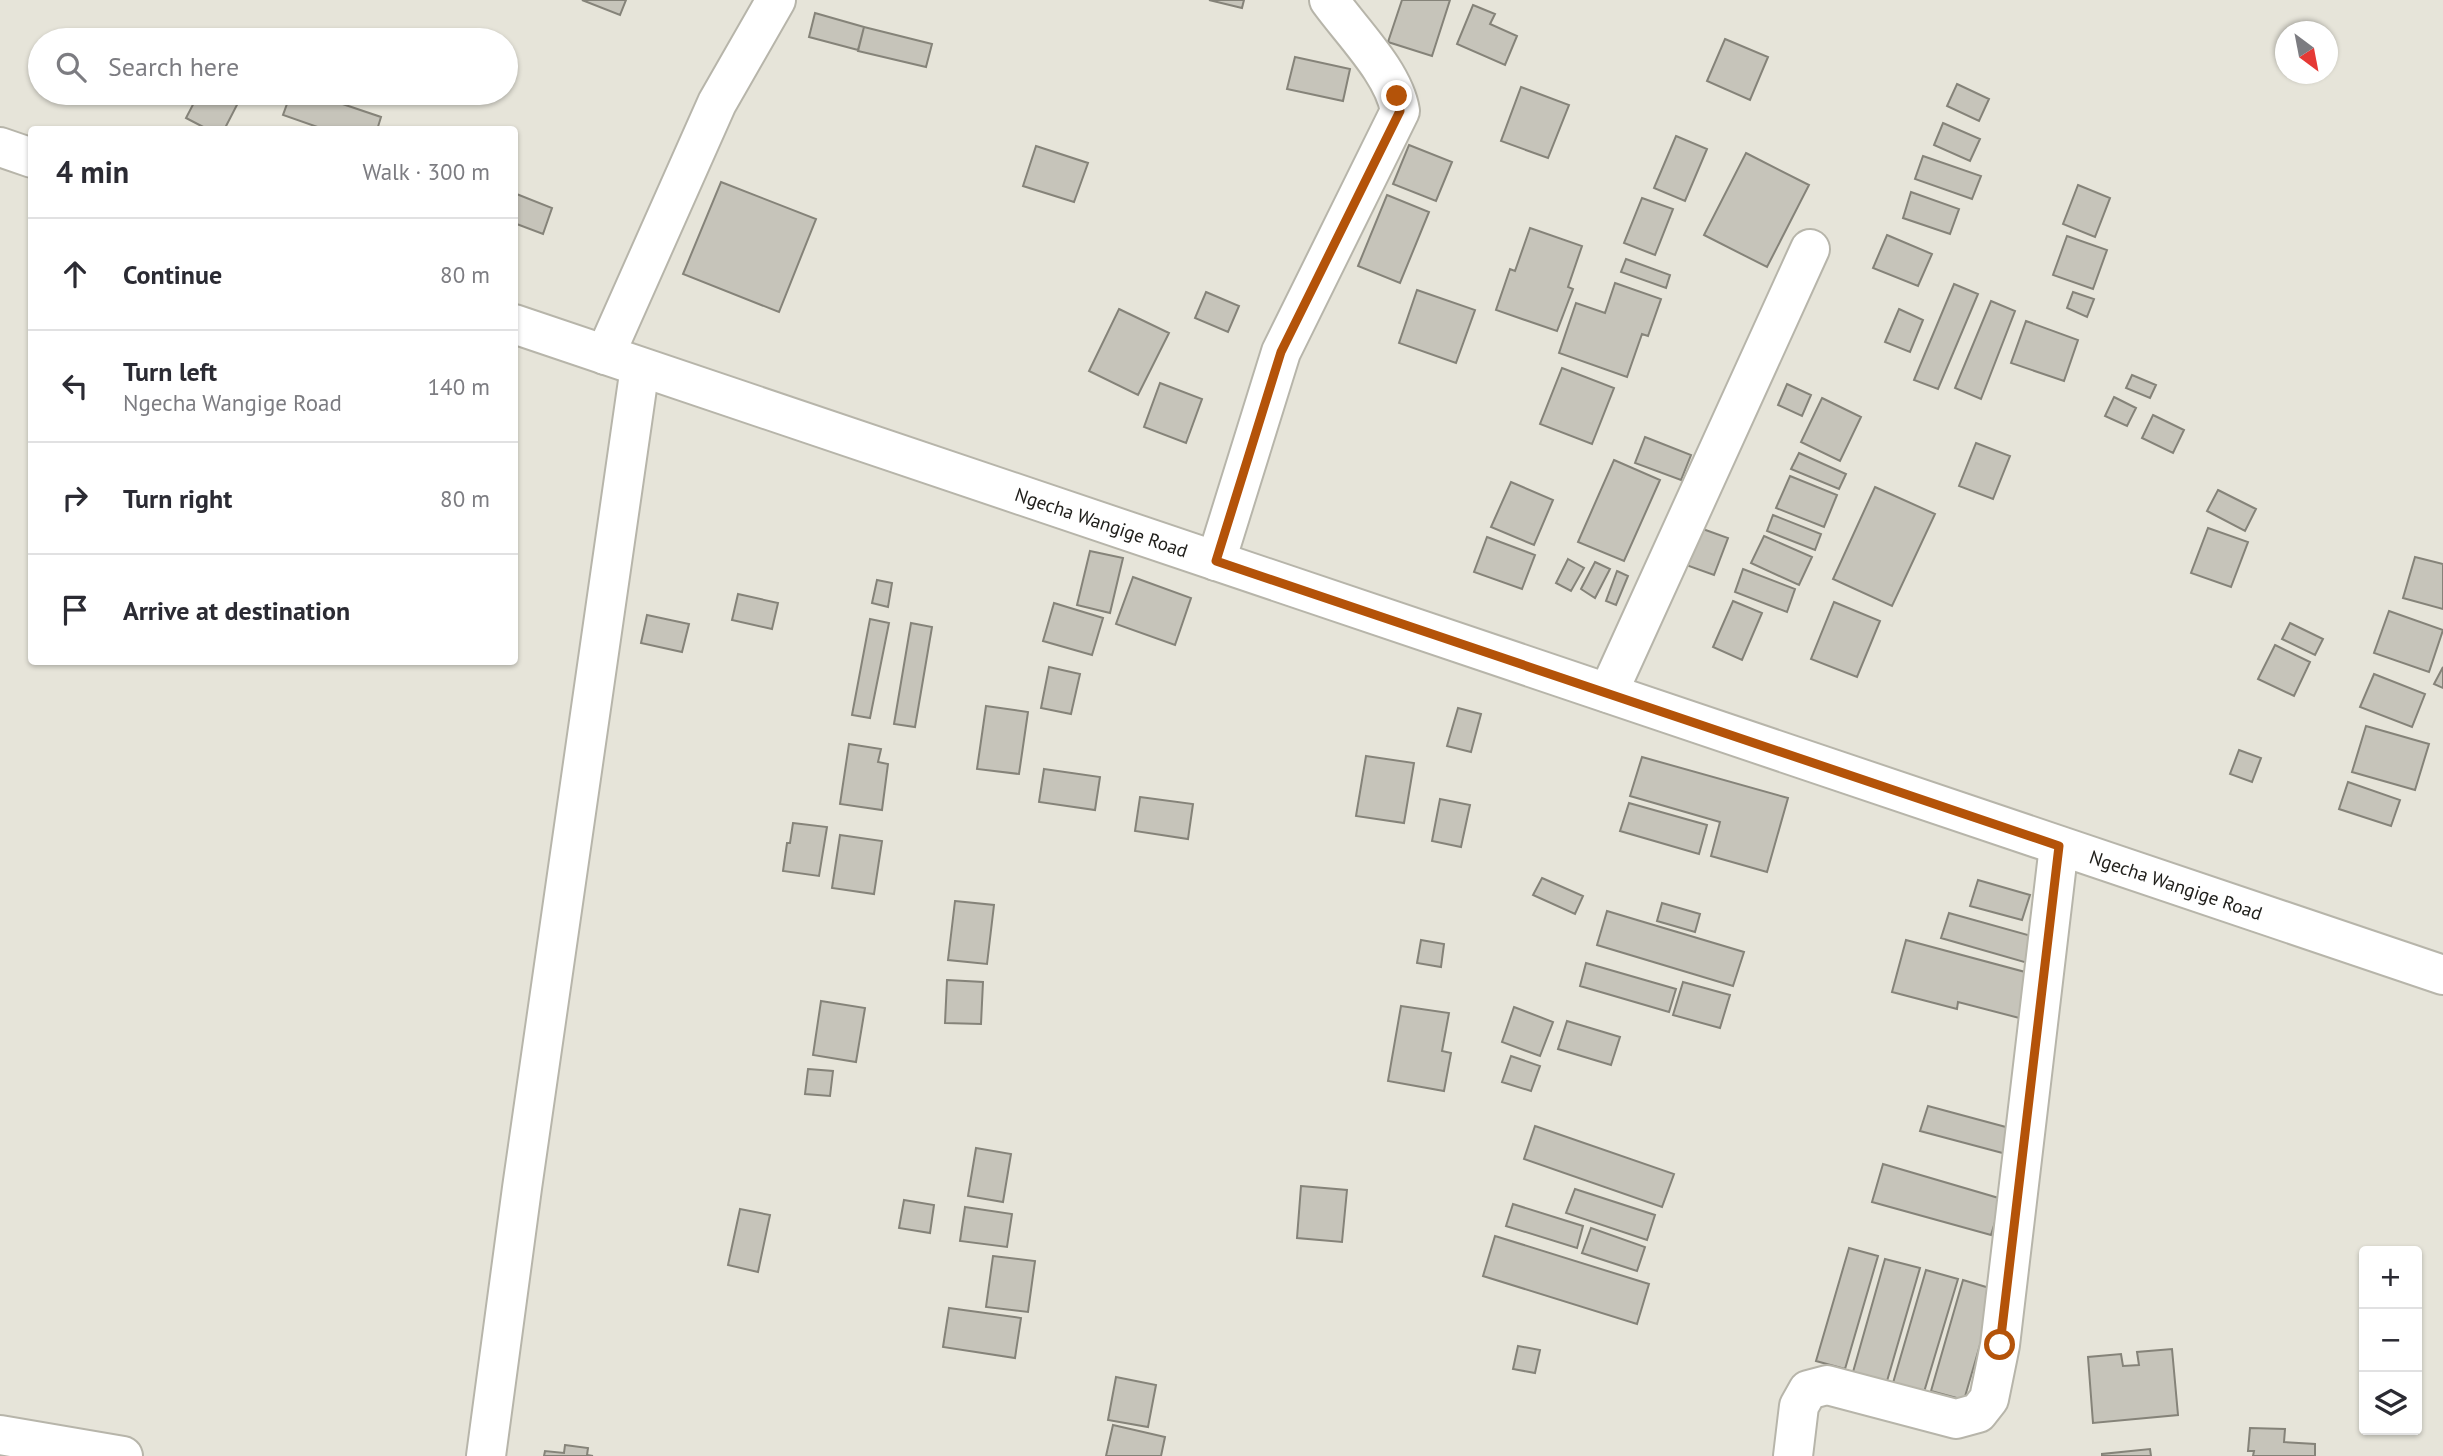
<!DOCTYPE html>
<html lang="en">
<head>
<meta charset="utf-8">
<style>
	body { margin:0; font-family:"PT Sans",sans-serif; background:#f2f2f3; color:#2b2b33 }
	.controls { position:absolute; right:21px; bottom:21px; display:grid; overflow:hidden; border-radius:7px; box-shadow:0 2px 5px #0004 }
	.controls button { width:63px; height:63px; display:grid; place-items:center; padding:0; border:0; border-bottom:2px solid #e1e1e2; background:#fff; color:#2b2b33; font:35px sans-serif }
	.compass { position:absolute; left:2275px; top:21px; width:63px; height:63px; border-radius:50%; background:#fff; box-shadow:0 2px 5px #0004; rotate:148deg }
	.stop { position:absolute; width:21px; height:21px; margin:-16px; border:5px solid #b45309; border-radius:50%; background:#fff }
	.stop.end { background:#b45309; border-color:#fff; box-shadow:0 2px 7px #0008 }
	.list { margin:0; padding:0; list-style:none }
	h2 { display:flex; justify-content:space-between; align-items:center; height:91px; margin:0; padding:0 28px; font-size:30px }
	h2 small { font-size:23px; font-weight:400; color:#7c7c81 }
	.list li { display:grid; grid-template-columns:46px 1fr auto; gap:21px; align-items:center; box-sizing:border-box; height:112px; padding:0 28px; border-top:2px solid #e1e1e2 }
	.list b { display:block; font-size:26px; white-space:nowrap }
	.list p { margin:0; font-size:23px; white-space:nowrap; color:#7c7c81 }
	.list em { font-size:23px; font-style:normal; color:#7c7c81 }
	.icon { flex:none; width:38px; height:38px; fill:none; stroke:currentColor; stroke-width:2; stroke-linecap:round; stroke-linejoin:round }
	.map { position:relative; flex:none; width:2443px; height:1456px; overflow:hidden }
	.search { position:absolute; background:#fff; box-shadow:0 2px 5px #0004; left:28px; top:28px; width:490px; height:77px; display:flex; align-items:center; gap:18px; box-sizing:border-box; padding:0 24px; border-radius:38px; color:#7c7c81; font-size:26px }
	.panel { position:absolute; background:#fff; box-shadow:0 2px 5px #0004; left:28px; top:126px; width:490px; height:539px; border-radius:7px }
	.map>svg:first-child { display:block }
</style>
</head>
<body>
<div class="map">
<svg width="2443" height="1456" viewBox="0 0 2443 1456">
	<rect width="100%" height="100%" fill="#e6e4d9"/>
	<path fill="#c6c4ba" stroke="#858379" stroke-width="2" d="M582 0H626L620 15Z
		M1209 0H1244L1242 8Z
		M1402 0H1450L1432 56 1388 42Z
		M1473 5 1495 14 1490 24 1517 36 1505 65 1457 44Z
		M815 13 864 27 858 50 809 37Z
		M864 27 932 44 926 67 858 51Z
		M1725 39 1768 57 1750 100 1707 81Z
		M1295 57 1350 69 1343 101 1287 89Z
		M1957 84 1989 99 1979 121 1947 106Z
		M1521 87 1569 105 1548 158 1501 141Z
		M199 93H223L239 101 224 130H209L186 118Z
		M291 93H310L381 117 377 130H326L283 115Z
		M1943 123 1980 139 1970 161 1934 145Z
		M1676 136 1707 149 1685 201 1654 188Z
		M1409 145 1452 162 1436 201 1393 184Z
		M1036 146 1088 163 1074 202 1023 186Z
		M1746 153 1809 185 1767 267 1704 235Z
		M1923 156 1981 176 1972 199 1915 179Z
		M721 182 816 219 779 312 683 274Z
		M2078 185 2110 198 2095 237 2063 224Z
		M1911 192 1959 209 1950 234 1903 218Z
		M514 193 552 208 543 234 514 223Z
		M1387 195 1429 212 1400 283 1358 266Z
		M1642 198 1673 209 1655 255 1624 243Z
		M1530 228 1582 246 1568 287 1573 289 1557 331 1496 310 1510 269 1515 271Z
		M1887 235 1932 254 1918 286 1873 268Z
		M2067 236 2107 250 2093 289 2053 275Z
		M1626 259 1670 275 1666 288 1621 272Z
		M1615 283 1661 299 1648 336 1642 334 1627 377 1559 353 1576 303 1605 313Z
		M1954 284 1978 294 1938 389 1914 380Z
		M1417 290 1475 310 1456 363 1399 343Z
		M1206 292 1239 306 1228 332 1195 318Z
		M2073 292 2094 299 2087 317 2067 308Z
		M1991 301 2015 311 1981 399 1955 388Z
		M1119 309 1169 333 1138 395 1089 371Z
		M1899 309 1923 320 1910 352 1885 342Z
		M2026 321 2078 340 2064 381 2011 363Z
		M1562 368 1614 388 1592 444 1540 424Z
		M2132 375 2156 385 2150 398 2126 388Z
		M1160 383 1202 399 1186 443 1144 427Z
		M1787 384 1811 395 1802 416 1778 405Z
		M2114 397 2136 408 2127 426 2105 416Z
		M1822 398 1861 417 1840 461 1801 442Z
		M2153 415 2184 430 2173 453 2142 438Z
		M1645 437 1691 455 1681 480 1635 463Z
		M1976 443 2010 456 1993 499 1959 486Z
		M1799 453 1846 474 1839 489 1791 469Z
		M1614 460 1660 480 1624 561 1578 542Z
		M1790 476 1837 495 1824 527 1776 508Z
		M1511 482 1553 500 1534 545 1491 527Z
		M1875 487 1935 514 1892 606 1833 579Z
		M2218 490 2256 509 2245 531 2207 511Z
		M1773 515 1821 534 1815 550 1767 531Z
		M1700 528 1728 538 1714 575 1686 565Z
		M2208 528 2248 542 2231 587 2191 573Z
		M1764 536 1812 557 1799 585 1751 563Z
		M1487 537 1535 555 1522 589 1474 572Z
		M1090 551 1123 558 1110 613 1077 605Z
		M2415 557 2443 564V609L2403 598Z
		M1568 559 1584 568 1571 591 1556 583Z
		M1595 562 1610 569 1595 598 1581 589Z
		M1743 569 1795 589 1787 612 1735 592Z
		M1617 571 1628 576 1616 605 1606 601Z
		M1133 577 1191 598 1175 645 1116 624Z
		M877 580 892 583 888 607 872 603Z
		M738 594 778 603 772 629 732 620Z
		M1733 601 1762 613 1742 660 1713 647Z
		M1834 602 1880 621 1857 677 1811 659Z
		M1054 603 1103 618 1092 655 1043 641Z
		M2389 611 2443 630 2429 672 2374 653Z
		M647 615 689 624 682 652 641 643Z
		M870 619 889 623 870 718 852 715Z
		M911 623 932 627 915 727 894 724Z
		M2290 623 2323 639 2315 655 2282 639Z
		M2275 645 2310 662 2294 696 2258 679Z
		M1049 667 1080 674 1071 714 1041 708Z
		M2443 667V688L2434 684Z
		M2374 674 2425 694 2412 727 2360 707Z
		M986 706 1028 712 1019 774 977 769Z
		M1458 708 1481 714 1471 752 1447 746Z
		M2366 726 2429 744 2415 790 2352 772Z
		M849 744 881 749 878 762 888 764 882 810 840 804Z
		M2239 750 2261 758 2252 782 2230 774Z
		M1366 756 1414 763 1404 823 1356 816Z
		M1642 757 1788 798 1767 872 1711 856 1720 822 1630 796Z
		M1044 769 1100 777 1095 810 1039 802Z
		M2348 782 2400 800 2391 826 2339 809Z
		M1140 797 1193 804 1188 839 1135 831Z
		M1440 799 1470 805 1461 847 1432 841Z
		M1629 803 1707 825 1699 854 1620 831Z
		M793 823 827 827 819 876 783 871 787 843H790Z
		M840 835 882 841 874 894 832 888Z
		M1542 878 1583 896 1575 914 1533 895Z
		M1978 880 2030 895 2022 920 1970 906Z
		M955 901 994 905 987 964 948 960Z
		M1662 903 1700 914 1695 932 1657 921Z
		M1607 911 1744 952 1733 986 1597 945Z
		M1949 913 2042 939 2035 965 1941 938Z
		M1421 940 1444 944 1441 967 1417 963Z
		M1906 940 2040 976 2027 1020 1958 1002 1957 1009 1892 992Z
		M1586 963 1676 989 1669 1012 1580 986Z
		M947 980 983 982 981 1024 945 1023Z
		M1683 982 1730 995 1720 1028 1673 1015Z
		M821 1001 865 1008 856 1062 813 1055Z
		M1401 1006 1449 1013 1442 1051 1451 1053 1444 1091 1388 1081Z
		M1514 1007 1553 1022 1540 1056 1502 1042Z
		M1567 1021 1620 1037 1611 1065 1558 1049Z
		M1511 1056 1540 1066 1531 1091 1502 1082Z
		M808 1069 833 1071 830 1096 805 1094Z
		M1928 1106 2017 1130 2010 1155 1920 1131Z
		M1535 1126 1674 1174 1662 1207 1524 1159Z
		M976 1148 1011 1154 1003 1202 968 1196Z
		M1883 1164 2002 1199 1991 1235 1872 1202Z
		M1301 1186 1347 1190 1342 1242 1297 1238Z
		M1575 1189 1655 1215 1647 1240 1566 1213Z
		M904 1200 934 1205 930 1233 899 1228Z
		M1513 1204 1583 1226 1577 1248 1506 1226Z
		M965 1207 1012 1214 1007 1247 960 1241Z
		M740 1209 770 1215 758 1272 728 1265Z
		M1591 1228 1645 1247 1637 1271 1582 1253Z
		M1495 1236 1649 1284 1637 1324 1483 1276Z
		M1849 1248 1878 1256 1845 1369 1816 1361Z
		M993 1256 1035 1261 1028 1312 986 1307Z
		M1885 1259 1920 1268 1887 1381 1853 1372Z
		M1926 1270 1958 1279 1924 1392 1893 1383Z
		M1963 1280 1996 1290 1964 1400 1931 1391Z
		M949 1308 1021 1318 1015 1358 943 1347Z
		M1518 1346 1540 1350 1535 1373 1513 1369Z
		M2172 1349 2178 1415 2093 1423 2088 1357 2121 1354 2123 1366 2139 1365 2137 1352Z
		M1116 1377 1156 1385 1148 1427 1108 1420Z
		M1113 1425 1165 1437 1161 1456H1106Z
		M2250 1428 2285 1429 2284 1442 2315 1444V1456H2253L2254 1451H2248Z
		M565 1445 588 1448 587 1455 593 1456H544L545 1451 564 1453Z
		M2150 1449 2151 1456H2102V1454Z"/>
	<g fill="none" stroke-linecap="round" stroke-linejoin="round">
		<defs>
			<g id="minor">
				<path d="M0 147 32 158"/>
				<path id="s1" d="M514 324 2443 975"/>
				<path d="M605 355 717 103 776 0"/>
				<path d="M1216 561 1281 352 1400 111C1394 73 1352 32 1329 0"/>
				<path d="M1608 693 1810 249"/>
				<path d="M0 1435 123 1456"/>
				<path d="M486 1456 522 1188 640 367"/>
				<path d="M1793 1456 1799 1406 1808 1390 1827 1385 1956 1419 1978 1413 1989 1399 2000 1345 2059 846"/>
			</g>
		</defs>
		<use href="#minor" stroke="#b7b5aa" stroke-width="42"/>
		<use href="#minor" stroke="#fff" stroke-width="38"/>
	</g>
	<g fill="none" stroke-linecap="round" stroke-linejoin="round">
		<path stroke="#b45309" stroke-width="9" d="M1397 96 1400 111 1281 352 1216 561 2059 846 2000 1345"/>
	</g>
	<g text-anchor="middle" stroke-width="6" stroke-linejoin="round" paint-order="stroke">
		<g font-size="19" fill="#21201c" stroke="#fff">
			<text dy="7" stroke="none"><textPath href="#s1" startOffset="620">Ngecha Wangige Road</textPath></text>
			<text dy="7" stroke="none"><textPath href="#s1" startOffset="1754">Ngecha Wangige Road</textPath></text>
		</g>
	</g>
</svg>
<div class="controls">
<button>+</button>
<button>−</button>
<button><svg class="icon" aria-label="layers" viewBox="0 0 24 24"><path d="M12 4l9 5-9 5-9-5zM3 14l9 5 9-5"/></svg></button>
</div>
<svg class="compass" viewBox="-18 -18 36 36"><path d="M0-13l5 13h-10z" fill="#e53935"/><path d="M0 13l5-13h-10z" fill="#7c7c81"/></svg>
<div class="stop" style="left:2000px;top:1345px"></div>
<div class="stop end" style="left:1397px;top:96px"></div>
<div class="search"><svg class="icon" aria-label="search" viewBox="0 0 24 24"><circle cx="10" cy="10" r="6"/><path d="M15 15l6 6"/></svg>Search here</div>
<section class="panel">
<h2>4 min<small>Walk · 300 m</small></h2>
<ul class="list">
<li><svg class="icon" aria-label="ahead" viewBox="0 0 24 24"><path d="M12 20V5M6 11l6-6 6 6"/></svg><div><b>Continue</b></div><em>80 m</em></li>
<li><svg class="icon" aria-label="left" viewBox="0 0 24 24"><path d="M17 20v-9H6M10 6l-5 5 5 5"/></svg><div><b>Turn left</b><p>Ngecha Wangige Road</p></div><em>140 m</em></li>
<li><svg class="icon" aria-label="right" viewBox="0 0 24 24"><path d="M7 20v-9h11M14 6l5 5-5 5"/></svg><div><b>Turn right</b></div><em>80 m</em></li>
<li><svg class="icon" aria-label="arrive" viewBox="0 0 24 24"><path d="M6 21V4h12l-3 4 3 4H6"/></svg><div><b>Arrive at destination</b></div></li>
</ul>
</section>
</div>
</body>
</html>
